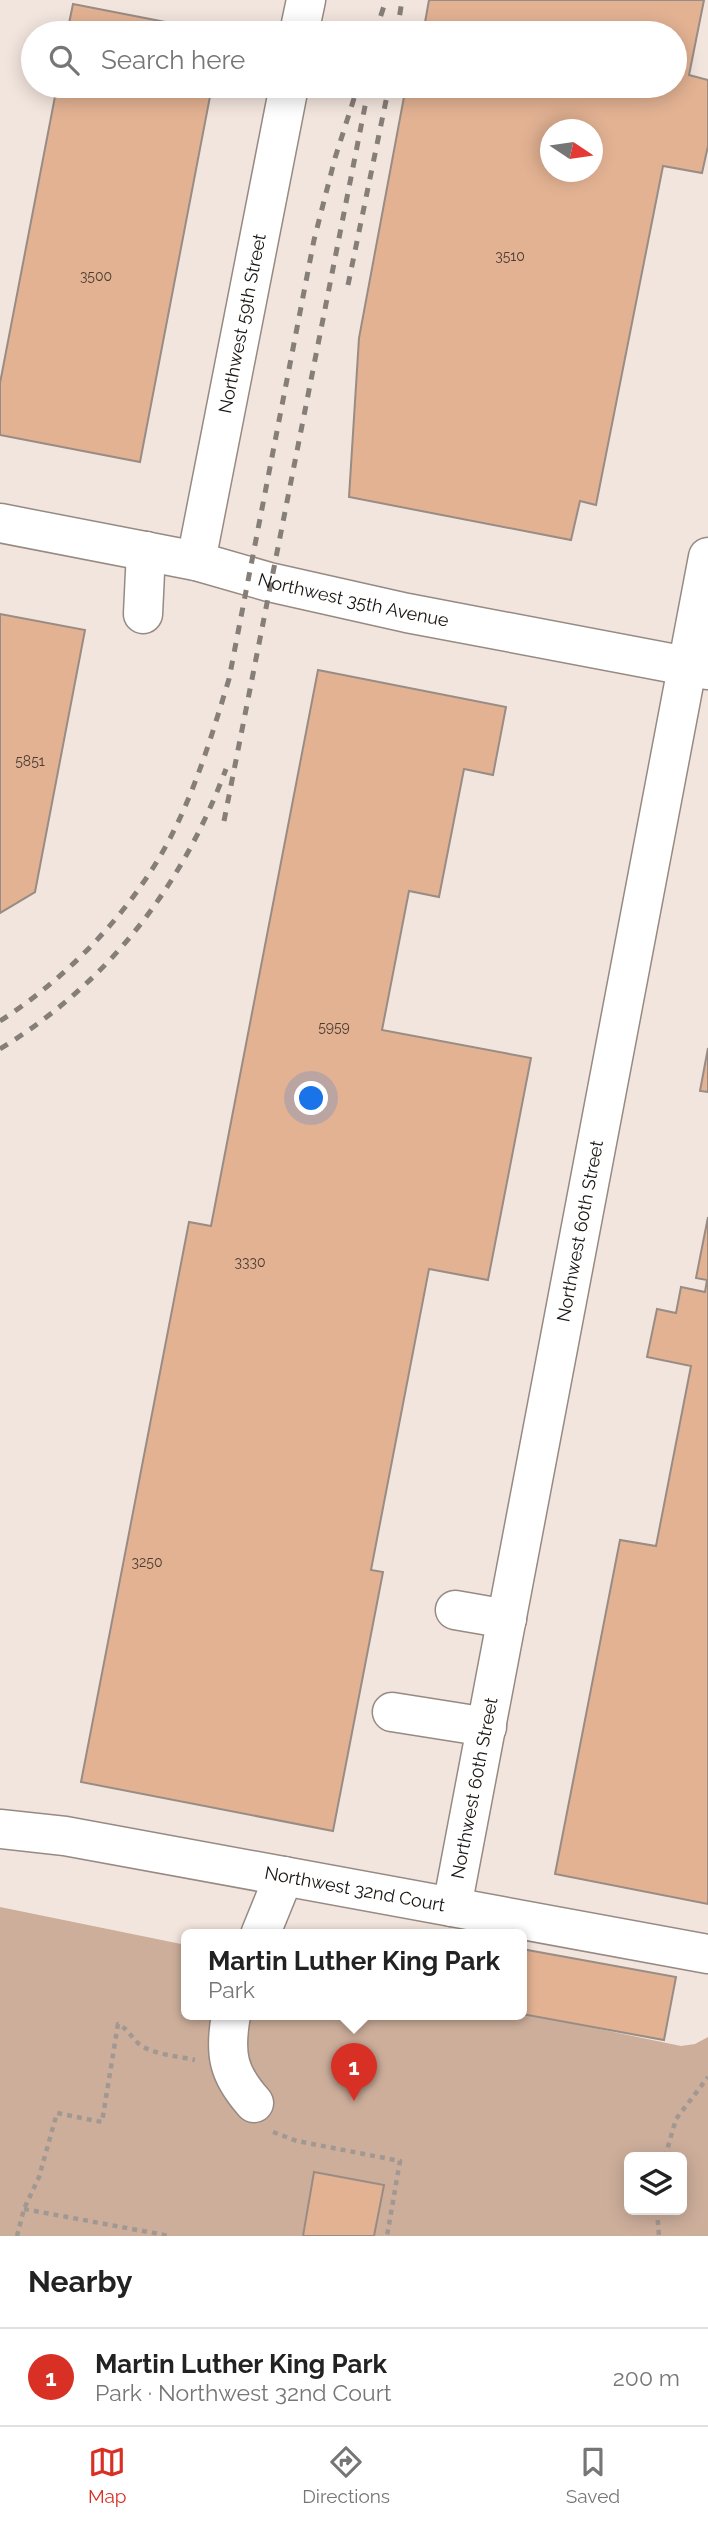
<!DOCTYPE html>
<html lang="en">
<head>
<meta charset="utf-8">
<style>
	body { margin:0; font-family:Raleway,sans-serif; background:#f6f6f6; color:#222 }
	.controls { position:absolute; right:21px; bottom:21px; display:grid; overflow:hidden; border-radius:10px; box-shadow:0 4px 18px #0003 }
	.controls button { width:63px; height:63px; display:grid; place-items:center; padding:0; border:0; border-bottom:2px solid #e0e0e0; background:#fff; color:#222; font:35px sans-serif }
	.compass { position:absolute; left:540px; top:119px; width:63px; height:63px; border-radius:50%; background:#fff; box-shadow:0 4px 18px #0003; rotate:103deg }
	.you { position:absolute; left:312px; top:1099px; width:24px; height:24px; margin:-18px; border:5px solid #fff; border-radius:50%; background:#1a73e8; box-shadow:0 0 0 10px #1a73e833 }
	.badge { display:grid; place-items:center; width:46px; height:46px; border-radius:50%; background:#d93025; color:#fff; font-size:23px; font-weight:700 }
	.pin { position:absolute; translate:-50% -58px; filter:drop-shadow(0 2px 4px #0008) }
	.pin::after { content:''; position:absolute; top:37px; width:24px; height:21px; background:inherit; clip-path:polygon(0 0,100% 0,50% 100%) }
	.popup { position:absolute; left:181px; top:1929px; width:346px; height:91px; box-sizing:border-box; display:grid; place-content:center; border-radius:10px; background:#fff; filter:drop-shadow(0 2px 5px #0005); font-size:23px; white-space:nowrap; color:#767676 }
	.popup b { font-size:26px; color:#222 }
	.popup::after { content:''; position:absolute; left:50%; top:100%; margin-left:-14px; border:14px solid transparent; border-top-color:#fff }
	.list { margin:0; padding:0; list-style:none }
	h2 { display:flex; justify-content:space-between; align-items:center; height:91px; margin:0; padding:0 28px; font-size:30px }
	h2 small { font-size:23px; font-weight:400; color:#767676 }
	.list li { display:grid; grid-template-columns:46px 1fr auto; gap:21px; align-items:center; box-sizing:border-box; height:98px; padding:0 28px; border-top:2px solid #e0e0e0 }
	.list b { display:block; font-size:26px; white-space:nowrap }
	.list p { margin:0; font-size:23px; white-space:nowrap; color:#767676 }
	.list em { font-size:23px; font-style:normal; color:#767676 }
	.icon { flex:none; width:38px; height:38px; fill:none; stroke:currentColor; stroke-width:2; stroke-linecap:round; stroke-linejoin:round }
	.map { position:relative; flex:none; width:708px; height:2236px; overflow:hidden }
	.search { position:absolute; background:#fff; box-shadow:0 4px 18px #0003; left:21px; right:21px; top:21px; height:77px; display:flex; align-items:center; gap:18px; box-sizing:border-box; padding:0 24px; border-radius:38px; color:#767676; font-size:26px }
	.sheet { height:189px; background:#fff }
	nav { display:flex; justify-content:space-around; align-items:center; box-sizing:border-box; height:98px; border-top:2px solid #e0e0e0; background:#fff; font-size:19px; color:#767676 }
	nav a { display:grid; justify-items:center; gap:4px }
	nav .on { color:#d93025 }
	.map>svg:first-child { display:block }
</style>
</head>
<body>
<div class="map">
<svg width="708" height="2236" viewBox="0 0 708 2236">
	<rect width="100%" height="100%" fill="#f2e5dd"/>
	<path fill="#cdae9b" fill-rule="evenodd" d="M0 1907 186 1945V2015H522V2013L681 2046 695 2044 708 2037V2236H0ZM629 2157H682V2210H629Z"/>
	<path fill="#e3b293" stroke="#988c85" stroke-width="2" fill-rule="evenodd" d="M429 0H704L689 75 708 80V146L702 173 663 166 596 505 580 501 571 540 349 497 359 338 406 86H675V33H416L417 27 424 28ZM550 130H592V172H550Z
		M73 4 222 33H67Z
		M57 86H212L140 462 0 435V383Z
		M0 614 85 630 35 892 0 913Z
		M318 670 506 707 493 775 464 769 439 897 409 891 382 1030 531 1058 488 1280 429 1269 371 1570 383 1572 333 1831 81 1782 189 1222 211 1226Z
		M708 1048V1092L700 1091Z
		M708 1217V1904L555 1874 620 1540 656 1546 691 1366 647 1357 657 1309 676 1313 681 1287 705 1292 707 1280 696 1278Z
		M522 1949 676 1977 664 2040 522 2014Z
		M314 2172 384 2185 374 2236H303Z"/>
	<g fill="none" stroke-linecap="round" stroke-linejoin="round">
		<defs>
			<g id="minor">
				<path d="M299 33 306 0"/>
				<path id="s1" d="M0 523 196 561 269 582 407 613 708 670"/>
				<path id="s2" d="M196 561 289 86"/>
				<path d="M143 614 146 551"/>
				<path d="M455 1610 507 1619"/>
				<path d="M392 1712 487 1727"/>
				<path id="s3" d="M0 1829 65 1836 708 1954"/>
				<path id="s4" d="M452 1907 708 557"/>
				<path d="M260 1935 284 1876"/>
				<path d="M231 2015C224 2054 228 2074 254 2103"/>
			</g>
		</defs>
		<use href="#minor" stroke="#968a83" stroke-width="41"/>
		<path stroke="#a29892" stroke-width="4.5" stroke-dasharray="5 5" stroke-linecap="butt" d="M273 2132 297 2141 400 2161 387 2236
			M665 2157 676 2119 708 2077
			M24 2209 170 2236
			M657 2210 659 2236
			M17 2236 24 2209 39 2177 57 2113 102 2122 118 2024C128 2029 131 2037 139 2044 154 2055 178 2056 195 2060"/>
		<use href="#minor" stroke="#fff" stroke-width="38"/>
		<path stroke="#867e78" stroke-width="5" stroke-dasharray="9 9" stroke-linecap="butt" d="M375 33 386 0
			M397 33 402 0
			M348 285 389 86
			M224 821 369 86
			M0 1021C67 978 129 914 167 844 195 792 212 735 229 679L314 240 335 158 358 86
			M0 1049C109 982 182 887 226 769"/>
	</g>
	<g text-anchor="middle" stroke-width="7" stroke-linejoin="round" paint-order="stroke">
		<g font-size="14" fill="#4b3c32">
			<text x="510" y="261">3510</text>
			<text x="96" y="281">3500</text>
			<text x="30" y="766">5851</text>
			<text x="334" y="1032">5959</text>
			<text x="250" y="1267">3330</text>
			<text x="147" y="1567">3250</text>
		</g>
		<g font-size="18" fill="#181411" stroke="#f2e5dd">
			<text dy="6" stroke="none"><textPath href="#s2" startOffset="242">Northwest 59th Street</textPath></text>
			<text dy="6" stroke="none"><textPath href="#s1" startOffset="362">Northwest 35th Avenue</textPath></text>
			<text dy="6" stroke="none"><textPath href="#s4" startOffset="688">Northwest 60th Street</textPath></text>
			<text dy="6" stroke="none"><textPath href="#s4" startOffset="121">Northwest 60th Street</textPath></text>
			<text dy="6" stroke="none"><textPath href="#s3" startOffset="360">Northwest 32nd Court</textPath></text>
		</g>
	</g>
</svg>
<div class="controls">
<button><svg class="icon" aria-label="layers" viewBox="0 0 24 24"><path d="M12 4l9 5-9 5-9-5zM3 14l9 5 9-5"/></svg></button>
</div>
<svg class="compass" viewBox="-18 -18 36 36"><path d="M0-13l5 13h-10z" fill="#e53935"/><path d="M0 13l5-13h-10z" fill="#767676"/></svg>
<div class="you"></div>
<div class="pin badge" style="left:354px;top:2101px">1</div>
<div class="popup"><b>Martin Luther King Park</b>Park</div>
<div class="search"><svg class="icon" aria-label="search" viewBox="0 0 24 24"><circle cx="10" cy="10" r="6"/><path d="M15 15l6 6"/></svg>Search here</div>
</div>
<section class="sheet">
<h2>Nearby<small></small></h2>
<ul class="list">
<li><span class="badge">1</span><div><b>Martin Luther King Park</b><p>Park · Northwest 32nd Court</p></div><em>200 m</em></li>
</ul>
</section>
<nav>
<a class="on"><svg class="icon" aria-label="map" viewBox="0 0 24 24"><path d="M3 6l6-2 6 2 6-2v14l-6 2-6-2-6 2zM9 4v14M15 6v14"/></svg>Map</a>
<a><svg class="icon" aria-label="directions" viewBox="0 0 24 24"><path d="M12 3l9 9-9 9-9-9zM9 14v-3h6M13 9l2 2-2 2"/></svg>Directions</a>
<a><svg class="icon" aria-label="saved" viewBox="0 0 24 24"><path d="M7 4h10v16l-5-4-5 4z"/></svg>Saved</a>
</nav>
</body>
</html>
